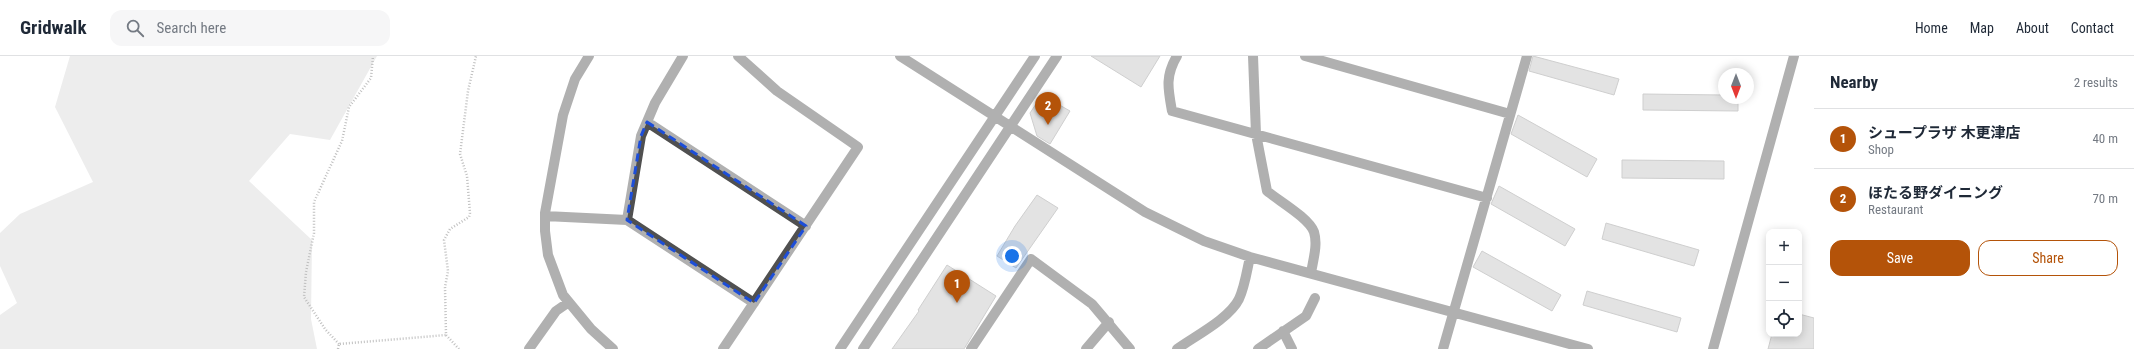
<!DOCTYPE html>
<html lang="en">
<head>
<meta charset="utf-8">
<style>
	body { margin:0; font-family:"Roboto Condensed","Noto Sans JP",sans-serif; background:#f6f6f7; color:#1f2937 }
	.controls { position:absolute; right:12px; bottom:12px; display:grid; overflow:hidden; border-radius:8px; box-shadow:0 2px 10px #0003 }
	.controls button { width:36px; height:36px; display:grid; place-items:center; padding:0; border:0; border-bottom:1px solid #e0e1e3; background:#fff; color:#1f2937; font:20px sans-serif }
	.compass { position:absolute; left:1718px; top:12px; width:36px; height:36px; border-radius:50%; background:#fff; box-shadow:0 2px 10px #0003; rotate:180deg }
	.you { position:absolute; left:1012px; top:200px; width:14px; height:14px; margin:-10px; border:3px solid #fff; border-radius:50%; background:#1a73e8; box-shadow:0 0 0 6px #1a73e833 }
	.badge { display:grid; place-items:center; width:26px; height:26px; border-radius:50%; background:#b45309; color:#fff; font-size:13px; font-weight:700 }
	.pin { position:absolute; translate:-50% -33px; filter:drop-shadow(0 1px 2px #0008) }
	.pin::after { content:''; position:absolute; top:21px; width:14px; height:12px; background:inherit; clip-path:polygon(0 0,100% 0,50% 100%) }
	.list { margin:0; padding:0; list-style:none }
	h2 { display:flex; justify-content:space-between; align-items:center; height:52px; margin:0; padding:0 16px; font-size:17px }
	h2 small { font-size:13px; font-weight:400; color:#747a83 }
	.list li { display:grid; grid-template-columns:26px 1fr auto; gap:12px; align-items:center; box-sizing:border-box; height:60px; padding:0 16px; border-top:1px solid #e0e1e3 }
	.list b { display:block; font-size:15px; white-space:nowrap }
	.list p { margin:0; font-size:13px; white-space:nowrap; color:#747a83 }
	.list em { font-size:13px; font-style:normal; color:#747a83 }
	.actions { display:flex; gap:8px; padding:12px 16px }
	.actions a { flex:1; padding:9px 0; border:1px solid #b45309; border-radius:12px; text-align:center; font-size:14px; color:#b45309 }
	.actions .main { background:#b45309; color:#fff }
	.icon { flex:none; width:22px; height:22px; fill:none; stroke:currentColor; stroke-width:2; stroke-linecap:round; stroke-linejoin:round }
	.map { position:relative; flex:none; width:1814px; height:293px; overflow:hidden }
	header { display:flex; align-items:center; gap:24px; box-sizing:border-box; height:56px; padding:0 20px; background:#fff; border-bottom:1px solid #e0e1e3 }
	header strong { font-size:19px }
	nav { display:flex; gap:22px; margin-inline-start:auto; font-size:14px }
	.search { width:280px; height:36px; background:#f6f6f7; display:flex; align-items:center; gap:10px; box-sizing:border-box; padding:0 14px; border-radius:12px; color:#747a83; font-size:15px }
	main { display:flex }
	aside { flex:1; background:#fff }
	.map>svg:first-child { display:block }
</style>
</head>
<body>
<header>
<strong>Gridwalk</strong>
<div class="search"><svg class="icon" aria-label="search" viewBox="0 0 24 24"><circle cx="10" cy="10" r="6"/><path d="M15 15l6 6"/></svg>Search here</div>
<nav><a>Home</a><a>Map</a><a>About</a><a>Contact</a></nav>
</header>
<main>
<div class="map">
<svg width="1814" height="293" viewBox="0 0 1814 293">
	<rect width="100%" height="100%" fill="#fff"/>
	<path fill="#d7d7d7" d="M70 0H377L330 84 290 78 249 125 312 184 311 263 317 293H0V259L17 247 0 210V177L20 158 93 126 55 51Z"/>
	<path fill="#c0c0c0" stroke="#949494" d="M1091 0H1160L1141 31Z
		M1533 0 1619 23 1614 39 1529 15Z
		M1643 38 1724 39V42H1738V55L1643 54Z
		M1042 39 1070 55 1050 88 1037 80 1030 57Z
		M1518 59 1597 103 1587 121 1511 78Z
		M1622 104 1724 105V123L1622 122Z
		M1499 130 1575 173 1565 190 1491 148Z
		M1037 139 1058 152 1016 212 997 200 1015 170Z
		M1606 167 1699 194 1694 210 1602 183Z
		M1482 195 1561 239 1552 255 1473 211Z
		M947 209 996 240 964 293H892L919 255 918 254Z
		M1587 235 1681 262 1677 276 1583 249Z
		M1799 258 1814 262V293H1768L1772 278H1799Z"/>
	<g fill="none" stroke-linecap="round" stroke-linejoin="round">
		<path stroke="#727272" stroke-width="2.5" stroke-dasharray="1 2" stroke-linecap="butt" d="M339 288 325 273 304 241 306 216 314 177V146L342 85 349 51 371 22 373 0
			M338 293 339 288 446 279
			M459 293 446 279 445 231 448 215 444 184 450 173 469 161 470 157 467 120 460 98 468 35 476 0"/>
		<path stroke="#505050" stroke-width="10" d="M589 0 575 23 563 59 545 157V175L548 199 563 239 591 273 613 293
			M900 0 1145 156 1204 185 1250 201 1588 293
			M1177 0C1165 20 1168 33 1172 55L1487 142
			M1253 0 1256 78 1267 135C1279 145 1309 162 1314 176 1318 189 1313 204 1311 217
			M1305 0 1510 58
			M647 66 806 170
			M545 160 627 164 754 247
			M627 164 641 80 655 47 683 0
			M1283 275 1292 293
			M529 293 556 255 569 246
			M723 293 858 91 777 35 738 0
			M840 293 1035 0
			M863 293 1057 0
			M971 293 1031 203 1092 248 1130 293
			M1086 293 1109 266
			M1177 293C1195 280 1229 263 1239 243 1245 230 1247 214 1250 201
			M1258 293 1306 260 1315 242
			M1443 293 1527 0
			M1713 293 1794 0"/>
	</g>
	<path d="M0 0H1814V293H0ZM647 66 806 170 754 247 627 164 641 80Z" fill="#fff" fill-opacity=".55" fill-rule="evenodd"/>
	<path fill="none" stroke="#1d4ed8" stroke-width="3" stroke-dasharray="8 5" stroke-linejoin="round" d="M647 66 806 170 754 247 627 164 641 80Z"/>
</svg>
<div class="controls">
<button>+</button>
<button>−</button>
<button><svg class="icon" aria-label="locate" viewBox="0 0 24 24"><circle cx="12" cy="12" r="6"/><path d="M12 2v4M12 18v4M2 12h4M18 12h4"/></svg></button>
</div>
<svg class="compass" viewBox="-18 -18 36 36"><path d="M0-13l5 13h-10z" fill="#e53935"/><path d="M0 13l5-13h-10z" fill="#747a83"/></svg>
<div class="you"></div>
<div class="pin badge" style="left:957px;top:247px">1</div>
<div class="pin badge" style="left:1048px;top:69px">2</div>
</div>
<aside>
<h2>Nearby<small>2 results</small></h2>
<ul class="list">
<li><span class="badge">1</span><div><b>シュープラザ 木更津店</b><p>Shop</p></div><em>40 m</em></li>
<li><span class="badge">2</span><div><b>ほたる野ダイニング</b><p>Restaurant</p></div><em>70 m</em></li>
</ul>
<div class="actions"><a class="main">Save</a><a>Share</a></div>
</aside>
</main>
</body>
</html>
